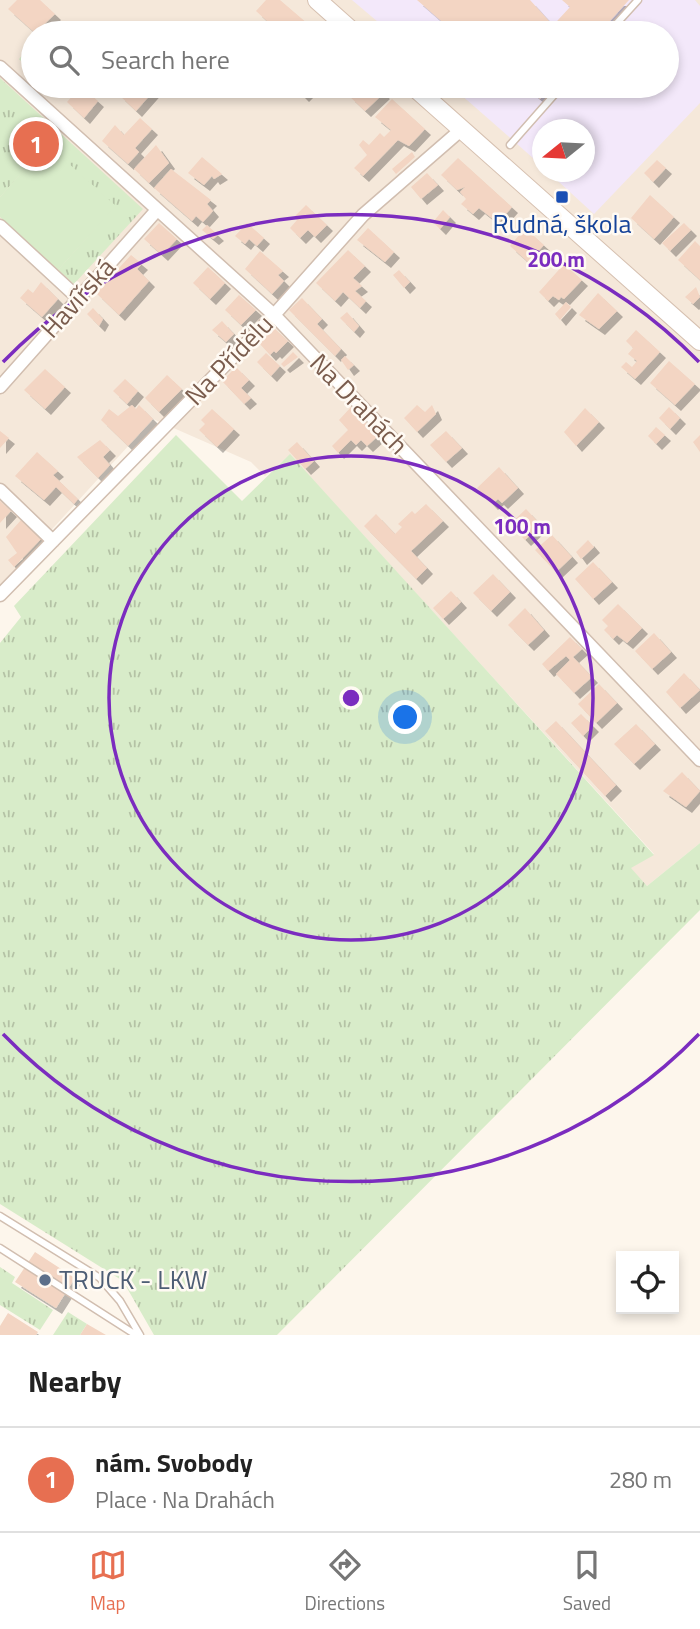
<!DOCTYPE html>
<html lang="en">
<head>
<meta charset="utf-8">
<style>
	body { margin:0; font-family:"Titillium Web",sans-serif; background:#f2f2f2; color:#222 }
	.controls { position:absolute; right:21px; bottom:21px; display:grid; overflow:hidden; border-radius:0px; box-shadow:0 4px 10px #0003 }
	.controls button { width:63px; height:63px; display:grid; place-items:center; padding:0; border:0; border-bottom:2px solid #e0e0e0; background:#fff; color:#222; font:35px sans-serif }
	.compass { position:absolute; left:532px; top:119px; width:63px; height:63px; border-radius:50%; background:#fff; box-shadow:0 4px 10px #0003; rotate:252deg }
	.you { position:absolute; left:406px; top:718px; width:24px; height:24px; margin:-18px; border:5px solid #fff; border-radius:50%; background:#1a73e8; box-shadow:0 0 0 10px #1a73e833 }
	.badge { display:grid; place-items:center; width:46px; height:46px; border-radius:50%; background:#e76f51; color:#fff; font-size:23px; font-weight:700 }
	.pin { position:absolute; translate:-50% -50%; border:4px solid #fff; box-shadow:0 2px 7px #0006 }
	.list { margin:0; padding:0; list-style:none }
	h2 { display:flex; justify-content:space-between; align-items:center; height:91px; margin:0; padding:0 28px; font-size:30px }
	h2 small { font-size:23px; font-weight:400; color:#767676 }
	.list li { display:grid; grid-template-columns:46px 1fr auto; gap:21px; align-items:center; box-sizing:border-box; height:105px; padding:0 28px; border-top:2px solid #e0e0e0 }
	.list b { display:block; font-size:26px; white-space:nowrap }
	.list p { margin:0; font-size:23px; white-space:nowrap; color:#767676 }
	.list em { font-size:23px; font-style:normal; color:#767676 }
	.icon { flex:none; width:38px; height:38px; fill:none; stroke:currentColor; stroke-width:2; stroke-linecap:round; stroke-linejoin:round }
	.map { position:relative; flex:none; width:700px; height:1335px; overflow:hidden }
	.search { position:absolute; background:#fff; box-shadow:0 4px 10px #0003; left:21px; right:21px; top:21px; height:77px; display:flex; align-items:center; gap:18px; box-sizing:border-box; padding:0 24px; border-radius:38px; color:#767676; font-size:26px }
	.sheet { height:196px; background:#fff }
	nav { display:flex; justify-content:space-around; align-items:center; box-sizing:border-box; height:98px; border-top:2px solid #e0e0e0; background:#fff; font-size:19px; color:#767676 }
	nav a { display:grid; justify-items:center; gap:4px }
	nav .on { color:#e76f51 }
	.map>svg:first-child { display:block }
</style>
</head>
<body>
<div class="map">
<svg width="700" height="1335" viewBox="0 0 700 1335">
	<defs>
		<pattern id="grass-tufts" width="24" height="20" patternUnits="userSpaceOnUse" patternTransform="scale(1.75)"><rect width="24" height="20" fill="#d8ecc9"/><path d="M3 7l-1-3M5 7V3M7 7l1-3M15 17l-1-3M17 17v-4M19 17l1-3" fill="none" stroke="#b4c2a5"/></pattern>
		<pattern id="park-dots" width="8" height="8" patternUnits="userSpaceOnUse" patternTransform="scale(1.75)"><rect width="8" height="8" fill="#d8ecc9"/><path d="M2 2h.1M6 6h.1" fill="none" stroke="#b4c2a5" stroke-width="1.8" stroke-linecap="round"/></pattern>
		<filter id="shadow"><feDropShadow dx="6" dy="6" stdDeviation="0" flood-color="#0004"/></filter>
	</defs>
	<rect width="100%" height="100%" fill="#fdf6ec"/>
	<path fill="#f5e8da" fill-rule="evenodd" d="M0 0H700V843L647 886 630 868 654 854 290 455 265 476 251 462 153 419 0 586ZM33 33H667V86H33ZM542 130H584V172H542Z"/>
	<path fill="#f3e8fa" d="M352 0H695L700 6V103L594 214 548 172H584V130H542V166L451 86H667V33H391Z"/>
	<path fill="url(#grass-tufts)" d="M0 78 143 209 74 284 58 270 115 206 47 145 0 197Z
		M176 435 242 501 290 454 654 855 631 868 647 886 700 843V910L277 1335H154L123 1281 0 1204V643L21 617 14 606Z
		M0 1267 15 1277 12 1283 53 1310 40 1330 0 1305Z
		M68 1312 87 1324 80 1335H53Z"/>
	<path fill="url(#park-dots)" d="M33 43V73L19 59Z"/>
	<path fill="#d8ecc9" d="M47 144 116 206 58 270 0 217V197Z"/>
	<path fill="#f3d5c3" filter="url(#shadow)" d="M17 0H40L55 14 35 33 8 9Z
		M266 0H280L315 30 312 33H280L256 11Z
		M417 0H530L550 22 540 33H455Z
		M562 0H629L599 33H546L570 7Z
		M81 86 98 101 84 118 67 102Z
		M128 86H158L136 111 119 95Z
		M298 86H313L303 96 295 88Z
		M359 86H376L384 93 365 111 349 96Z
		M525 86H552L540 99Z
		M392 99 425 129 409 146 398 140 363 176 354 168 367 155 359 145 363 140 369 145 380 133 384 137 391 130 375 117Z
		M140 118 152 129 135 148 139 152 128 164 102 141 115 125 124 135Z
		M156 145 169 163 149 183 134 169Z
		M412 152 415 157 396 174 392 169Z
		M202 157 222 174 214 179 212 176 204 185 188 173Z
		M458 158 512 207 498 223 479 208 473 214 461 204 466 199 460 192 465 187 457 190 441 175Z
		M657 160 666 168 653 182 644 173Z
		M171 169 211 200 207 204 213 211 203 222 196 216 192 221 154 188Z
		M427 173 438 185 421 199 411 187Z
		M650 195 674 217 654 239 631 218Z
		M306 205 327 225 315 237 308 230 300 238 290 228 297 220 294 217Z
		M443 210 450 217 440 229 433 222Z
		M159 223 177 239 162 255 144 239Z
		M247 223 264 238 257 246 249 239 245 244 235 236Z
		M684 223 691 230 670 251 662 243Z
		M207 225 218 235 213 239 202 230Z
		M368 228 394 252 385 262 357 240Z
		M525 228 544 245 528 262 510 246Z
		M695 241 700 246V280L678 260Z
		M348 250 365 266 353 278 362 286 355 291 366 301 360 308 343 292 335 301 316 283Z
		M260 251 283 271 278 275 284 281 272 294 245 269Z
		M131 255 142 264 137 269 149 281 119 315 96 293Z
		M564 264 582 280 564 299 561 297 559 300 553 296 548 301 539 292Z
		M208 267 225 283 210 299 193 283Z
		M399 270 410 282 404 288 393 275Z
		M41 282 58 299 42 317 20 298 28 289 33 293Z
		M696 287 700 297 693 304 685 297Z
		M598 293 617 311 599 329 579 315Z
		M239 295 256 310 241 325 225 310Z
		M302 298 322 319 317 324 341 349 335 356 289 310Z
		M566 302 571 307 560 320 555 314Z
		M93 308 103 319 99 326 87 314Z
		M347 312 359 326 354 332 340 318Z
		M222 321 234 334 226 342 212 330Z
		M274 328 288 341 276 353 274 351 270 355 259 343Z
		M636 330 660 352 635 379 621 367 626 362 632 367 637 361 628 354 633 348 626 341Z
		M293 352 298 357 284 367 281 364Z
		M266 353 280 366 271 376 257 362Z
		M345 356 354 365 348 370 341 360Z
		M669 361 695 384 675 405 650 383Z
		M236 367 249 380 241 388 251 398 244 404 222 381Z
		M45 369 65 387 45 409 24 390Z
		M167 375 182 389 159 412 145 398Z
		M125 379 138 391 127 404 113 391Z
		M132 405 136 409 139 405 153 419 128 446 101 420 109 409 118 416Z
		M417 405 425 412 432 405 436 414 417 432 404 418Z
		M351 407 378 436 367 446 361 440 356 445 351 440 338 453 332 446 348 430 339 420Z
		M669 407 680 418 670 429 659 418Z
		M585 408 599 422 576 446 564 432Z
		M212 409 234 429 217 447 199 430 205 424 201 420Z
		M656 427 665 435 656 444 648 436Z
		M0 431 9 438 0 448Z
		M446 431 462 448 446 462 430 445Z
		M700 435V452L693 442Z
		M100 440 110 450 103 457 110 465 98 478 77 457Z
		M297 442 314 461 305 469 288 450Z
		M37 452 58 471 53 475 78 499 74 504 56 487 44 500 15 476Z
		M499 467 518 488 502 503 498 499 492 504 477 488Z
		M0 501 11 511 0 523Z
		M426 504 443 521 411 551 427 568 416 579 364 526 376 514 395 534 402 527 398 524 412 511 415 514Z
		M526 509 541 525 525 540 510 524Z
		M21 520 41 539 14 567 8 560 17 553 6 537Z
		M552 535 572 557 556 572 535 550Z
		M588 540 594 547 581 559 576 552Z
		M593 562 612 582 593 599 575 579Z
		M493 574 510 592 491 611 473 593Z
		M451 591 461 602 443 619 433 608Z
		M618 604 642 628 627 643 617 635 613 639 604 630 608 626 602 620Z
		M525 608 544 630 528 645 508 625Z
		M654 633 671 652 652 669 635 651Z
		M570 637 582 649 573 657 592 677 574 693 556 674 570 660 566 656 548 671 542 664Z
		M684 673 700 690 680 708 666 692Z
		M599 684 617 703 596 723 578 704Z
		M581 714 593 726 583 736 571 723Z
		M556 721 616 785 605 796 545 731Z
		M636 724 655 744 634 764 614 744Z
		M682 772 700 791 686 807 663 791Z
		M35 1252 75 1278 56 1308 15 1282Z
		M8 1313 38 1332 36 1335H0V1326Z
		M87 1324 106 1335H80Z"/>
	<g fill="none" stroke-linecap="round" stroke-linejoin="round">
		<defs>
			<path id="service" d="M608 33 638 0
				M510 145 562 86
				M0 1216 100 1278 120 1301 140 1335
				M0 1248 136 1335"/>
			<path id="minor" d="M0 67 274 315 700 760
				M0 226 78 298
				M0 387 157 210
				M0 490 53 541
				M0 595 274 315 363 215 462 129"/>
			<path id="secondary" d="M317 0 354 33
				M413 86 700 341"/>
		</defs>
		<use href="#service" stroke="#d1beb0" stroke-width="9"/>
		<use href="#minor" stroke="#d1beb0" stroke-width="15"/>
		<use href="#secondary" stroke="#d6c0b0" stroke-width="20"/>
		<use href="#service" stroke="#fff" stroke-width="6"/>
		<use href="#minor" stroke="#fff" stroke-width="12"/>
		<use href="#secondary" stroke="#fff" stroke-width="18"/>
	</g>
	<g fill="none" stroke="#7b2cbf" stroke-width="3.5">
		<circle cx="351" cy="698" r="242"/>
		<path d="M699 1034A484 484 0 0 1 3 1034M3 362A484 484 0 0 1 699 362"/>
	</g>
	<rect fill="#1a4fb4" stroke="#fffaf3" stroke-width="2.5" x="555" y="190" width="14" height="14" rx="3.5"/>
	<circle fill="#5c6f8a" stroke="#fffaf3" stroke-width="2.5" cx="45" cy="1280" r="7"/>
	<g text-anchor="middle" stroke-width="5" stroke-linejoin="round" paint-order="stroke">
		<g font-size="26" fill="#164399" stroke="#fffaf3">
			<text x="562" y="233">Rudná, škola</text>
		</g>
		<g font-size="26" fill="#7a5c4d" stroke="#fffaf3">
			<text transform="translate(78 298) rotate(-48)" y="9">Havířská</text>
			<text transform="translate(229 360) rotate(-46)" y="9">Na Přídělu</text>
			<text transform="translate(359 404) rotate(46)" y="9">Na Drahách</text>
		</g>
		<g font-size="26" fill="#4e5e75" stroke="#fffaf3" text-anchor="start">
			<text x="59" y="1289">TRUCK - LKW</text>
		</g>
	</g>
	<circle cx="351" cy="698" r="10" fill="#7b2cbf" stroke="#fffaf3" stroke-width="3.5"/>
	<g font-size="21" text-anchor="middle" font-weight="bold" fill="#7b2cbf" stroke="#fffaf3" stroke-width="5" stroke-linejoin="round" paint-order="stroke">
		<text x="556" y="267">200 m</text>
		<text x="522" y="534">100 m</text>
	</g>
</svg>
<div class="controls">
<button><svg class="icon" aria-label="locate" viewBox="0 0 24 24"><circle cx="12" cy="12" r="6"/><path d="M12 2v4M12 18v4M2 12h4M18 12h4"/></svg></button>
</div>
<svg class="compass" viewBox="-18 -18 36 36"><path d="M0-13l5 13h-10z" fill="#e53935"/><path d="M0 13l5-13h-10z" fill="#767676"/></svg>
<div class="you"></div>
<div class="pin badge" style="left:36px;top:144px">1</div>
<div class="search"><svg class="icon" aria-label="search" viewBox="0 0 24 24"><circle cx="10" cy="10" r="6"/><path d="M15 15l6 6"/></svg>Search here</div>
</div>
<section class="sheet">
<h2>Nearby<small></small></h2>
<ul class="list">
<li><span class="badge">1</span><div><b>nám. Svobody</b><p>Place · Na Drahách</p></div><em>280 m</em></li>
</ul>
</section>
<nav>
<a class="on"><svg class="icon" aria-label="map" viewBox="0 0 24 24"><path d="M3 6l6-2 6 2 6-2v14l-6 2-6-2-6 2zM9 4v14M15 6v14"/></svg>Map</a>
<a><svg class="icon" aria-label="directions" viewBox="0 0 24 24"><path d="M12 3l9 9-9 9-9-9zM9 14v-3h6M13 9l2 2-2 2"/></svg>Directions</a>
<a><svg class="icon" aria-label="saved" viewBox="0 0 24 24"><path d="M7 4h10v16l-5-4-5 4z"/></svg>Saved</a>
</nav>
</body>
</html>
